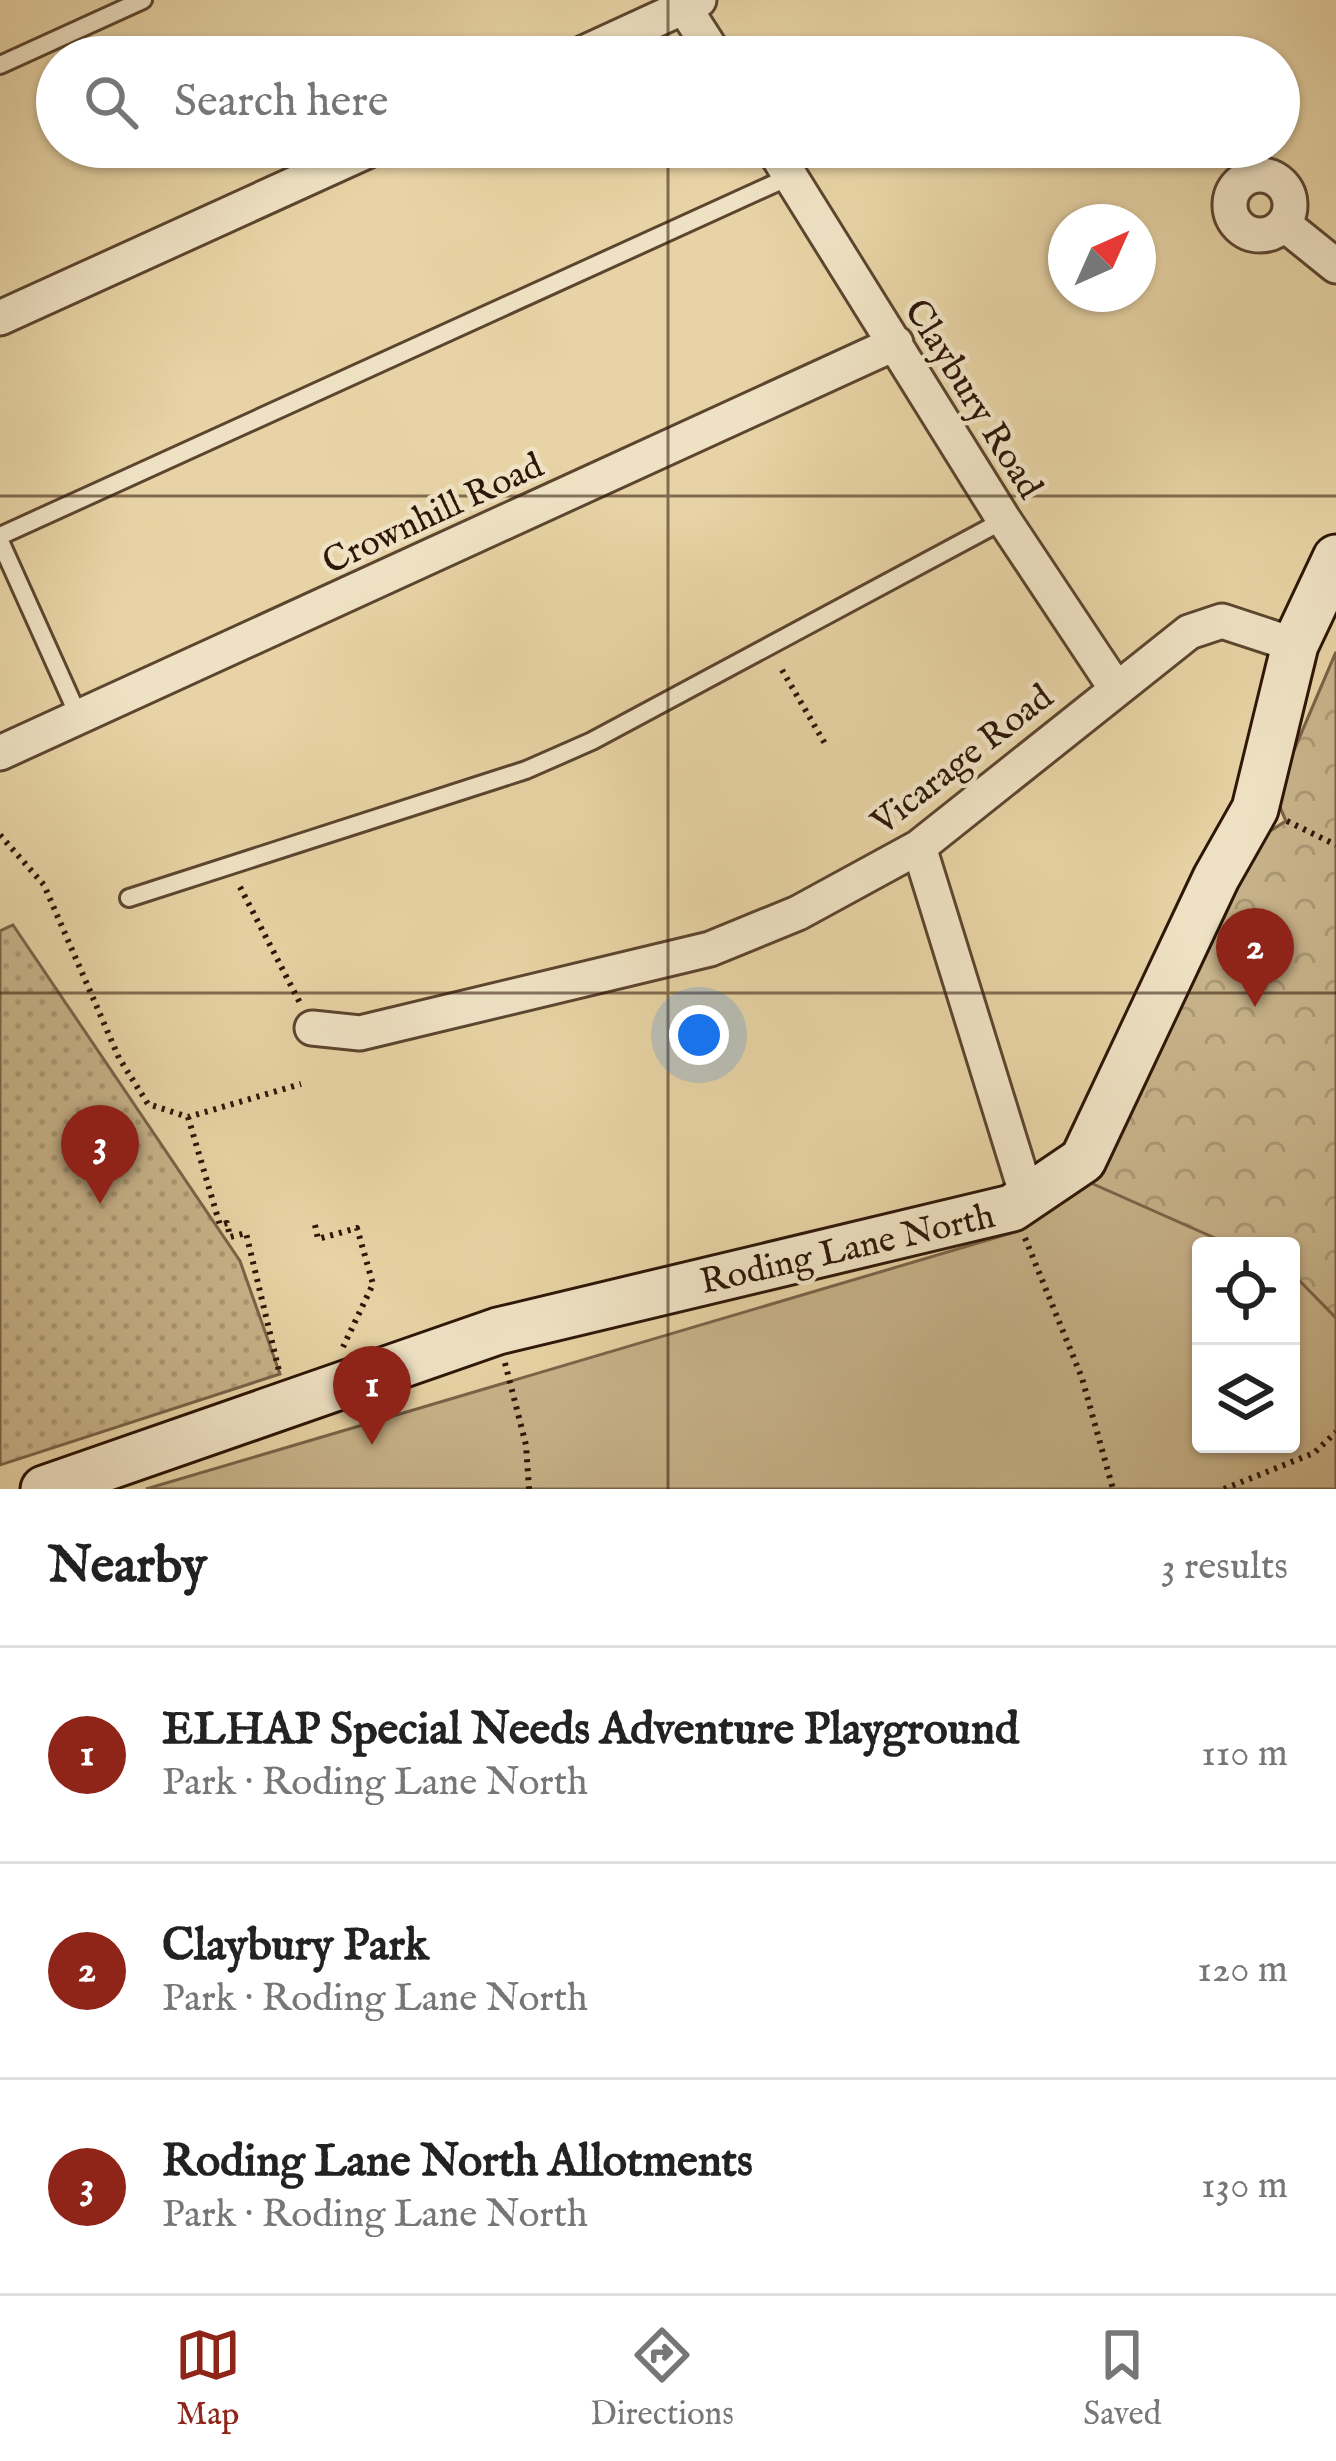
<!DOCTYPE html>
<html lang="en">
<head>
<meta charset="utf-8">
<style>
	body { margin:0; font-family:"IM FELL English",serif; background:#f6f6f6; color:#222 }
	.controls { position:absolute; right:36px; bottom:36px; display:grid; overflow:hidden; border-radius:12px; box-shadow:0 3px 9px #0004 }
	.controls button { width:108px; height:108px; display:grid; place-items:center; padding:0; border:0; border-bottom:3px solid #e0e0e0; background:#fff; color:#222; font:60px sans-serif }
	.compass { position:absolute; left:1048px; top:204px; width:108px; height:108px; border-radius:50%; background:#fff; box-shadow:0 3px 9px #0004; rotate:45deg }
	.you { position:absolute; left:699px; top:1035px; width:42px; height:42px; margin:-30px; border:9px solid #fff; border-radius:50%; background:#1a73e8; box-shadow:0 0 0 18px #1a73e833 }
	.badge { display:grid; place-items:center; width:78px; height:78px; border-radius:50%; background:#8f2418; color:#fff; font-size:39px; font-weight:700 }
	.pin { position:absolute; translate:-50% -99px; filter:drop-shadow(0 3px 6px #0008) }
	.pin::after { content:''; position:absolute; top:63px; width:42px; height:36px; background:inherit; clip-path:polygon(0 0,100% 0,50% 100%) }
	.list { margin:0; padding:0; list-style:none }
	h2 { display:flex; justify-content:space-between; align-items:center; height:156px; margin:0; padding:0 48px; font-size:51px }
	h2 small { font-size:39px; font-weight:400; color:#767676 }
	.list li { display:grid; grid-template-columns:78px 1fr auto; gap:36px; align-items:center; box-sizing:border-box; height:216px; padding:0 48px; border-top:3px solid #e0e0e0 }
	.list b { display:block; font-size:45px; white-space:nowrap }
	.list p { margin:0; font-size:39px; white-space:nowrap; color:#767676 }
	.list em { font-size:39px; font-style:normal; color:#767676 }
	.icon { flex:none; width:66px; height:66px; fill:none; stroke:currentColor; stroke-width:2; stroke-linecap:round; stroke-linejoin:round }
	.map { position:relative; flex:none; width:1336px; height:1489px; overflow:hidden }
	.search { position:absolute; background:#fff; box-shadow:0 3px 9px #0004; left:36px; right:36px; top:36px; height:132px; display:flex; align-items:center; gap:30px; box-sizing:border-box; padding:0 42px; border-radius:66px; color:#767676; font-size:45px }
	.sheet { height:804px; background:#fff }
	nav { display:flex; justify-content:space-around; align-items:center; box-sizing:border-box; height:168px; border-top:3px solid #e0e0e0; background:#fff; font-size:33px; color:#767676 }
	nav a { display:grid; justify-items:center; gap:6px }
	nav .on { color:#8f2418 }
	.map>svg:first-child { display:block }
</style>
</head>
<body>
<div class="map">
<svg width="1336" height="1489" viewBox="0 0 1336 1489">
	<defs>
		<pattern id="forest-crowns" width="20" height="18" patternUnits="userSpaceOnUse" patternTransform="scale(3)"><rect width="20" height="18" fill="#c8b38a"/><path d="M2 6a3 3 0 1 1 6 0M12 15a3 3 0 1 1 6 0" fill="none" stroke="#ac9976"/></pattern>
		<pattern id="garden-dots" width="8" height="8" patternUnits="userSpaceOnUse" patternTransform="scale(3)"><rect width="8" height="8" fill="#c8b38a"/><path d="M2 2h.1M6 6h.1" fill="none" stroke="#ac9976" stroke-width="1.8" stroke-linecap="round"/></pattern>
	</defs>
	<rect width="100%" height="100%" fill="#e7d3a5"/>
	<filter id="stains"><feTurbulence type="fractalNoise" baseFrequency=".00167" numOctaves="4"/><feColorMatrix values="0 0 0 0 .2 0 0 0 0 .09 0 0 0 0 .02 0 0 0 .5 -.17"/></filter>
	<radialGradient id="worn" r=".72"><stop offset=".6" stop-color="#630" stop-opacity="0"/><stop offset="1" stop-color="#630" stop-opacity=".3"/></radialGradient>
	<path fill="#c8b38a" stroke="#7b6449" stroke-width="3" fill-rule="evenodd" d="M1336 652V1489H146L1022 1230 1091 1183 1259 829 1272 830 1286 821 1275 795ZM1201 1246H1291V1444H1201Z"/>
	<path fill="url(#forest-crowns)" stroke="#7b6449" stroke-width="3" d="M1336 652V1318L1291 1272V1246H1233L1091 1183 1259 829 1272 830 1286 821 1275 795Z"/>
	<path fill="url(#garden-dots)" stroke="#7b6449" stroke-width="3" d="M13 925 240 1261 280 1374 0 1465V931Z"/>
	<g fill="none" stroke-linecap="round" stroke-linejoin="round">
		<defs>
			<path id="lane" d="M0 65 143 0
				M0 536 791 176
				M0 541 79 717
				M129 898 526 770 592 741 1004 520"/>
			<path id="street" d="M684 7 716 57
				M575 57 699 0
				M772 147 1004 520 1115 687
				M1230 205a30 30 0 1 1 60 0a30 30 0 1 1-60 0Z
				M1284 224 1336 266
				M0 318 376 147
				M0 753 896 343
				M919 847 1027 1196
				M312 1028 360 1033 710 949 798 913 919 847 1189 632 1222 621 1295 645"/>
			<path id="secondary" d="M44 1489 498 1331 1012 1208 1083 1160 1216 878 1255 809 1295 645 1336 558"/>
		</defs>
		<use href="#lane" stroke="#5c452f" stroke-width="22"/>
		<use href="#street" stroke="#5c452f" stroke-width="39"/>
		<use href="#secondary" stroke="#2e1608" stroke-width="51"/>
		<path stroke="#2e1608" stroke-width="6" stroke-dasharray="3 6" stroke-linecap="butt" d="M782 670 827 747
			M1287 821 1336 845
			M0 835 44 885 119 1058 148 1104 188 1117 301 1084
			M240 887 300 1003
			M188 1117 220 1225 227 1223 230 1237 246 1233 279 1371
			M315 1225 318 1239 357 1228 373 1284 343 1347
			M1025 1238 1082 1378 1113 1489
			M505 1363 526 1445 529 1489
			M1224 1489 1314 1453 1336 1432"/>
		<use href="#lane" stroke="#efe2c4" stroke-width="16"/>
		<use href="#street" stroke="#efe2c4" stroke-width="33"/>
		<use href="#secondary" stroke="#efe2c4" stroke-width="45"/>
	</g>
	<path fill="none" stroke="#2e1608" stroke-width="3" stroke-opacity="0.55" d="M668 0V57M668 147V1489M0 496H1336M0 993H1336"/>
	<g text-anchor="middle" stroke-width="9" stroke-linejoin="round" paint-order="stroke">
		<g font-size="36" fill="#2e1608" stroke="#efe2c4">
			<text transform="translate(975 398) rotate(58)" y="13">Claybury Road</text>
			<text transform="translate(432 512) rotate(-25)" y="13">Crownhill Road</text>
			<text transform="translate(961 758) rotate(-38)" y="13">Vicarage Road</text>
			<text transform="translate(847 1247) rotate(-13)" y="13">Roding Lane North</text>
		</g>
	</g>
	<rect width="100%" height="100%" filter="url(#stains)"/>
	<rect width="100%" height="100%" fill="url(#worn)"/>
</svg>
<div class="controls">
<button><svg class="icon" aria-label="locate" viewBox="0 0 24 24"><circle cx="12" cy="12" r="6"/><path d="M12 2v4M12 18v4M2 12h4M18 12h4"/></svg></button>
<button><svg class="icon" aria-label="layers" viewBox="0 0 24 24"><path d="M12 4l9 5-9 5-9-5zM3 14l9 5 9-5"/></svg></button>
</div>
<svg class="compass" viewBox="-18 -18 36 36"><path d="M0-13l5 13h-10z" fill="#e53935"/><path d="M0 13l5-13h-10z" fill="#767676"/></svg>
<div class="you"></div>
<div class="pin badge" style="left:372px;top:1445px">1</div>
<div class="pin badge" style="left:1255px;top:1007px">2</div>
<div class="pin badge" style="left:100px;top:1204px">3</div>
<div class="search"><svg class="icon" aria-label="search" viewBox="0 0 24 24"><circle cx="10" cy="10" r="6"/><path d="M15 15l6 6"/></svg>Search here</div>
</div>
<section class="sheet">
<h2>Nearby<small>3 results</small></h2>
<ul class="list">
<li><span class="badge">1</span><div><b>ELHAP Special Needs Adventure Playground</b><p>Park · Roding Lane North</p></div><em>110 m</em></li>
<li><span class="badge">2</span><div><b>Claybury Park</b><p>Park · Roding Lane North</p></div><em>120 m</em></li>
<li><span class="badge">3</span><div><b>Roding Lane North Allotments</b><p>Park · Roding Lane North</p></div><em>130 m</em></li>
</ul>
</section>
<nav>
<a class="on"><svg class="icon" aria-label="map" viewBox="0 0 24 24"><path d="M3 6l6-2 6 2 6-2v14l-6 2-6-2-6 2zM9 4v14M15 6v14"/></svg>Map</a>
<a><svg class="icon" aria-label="directions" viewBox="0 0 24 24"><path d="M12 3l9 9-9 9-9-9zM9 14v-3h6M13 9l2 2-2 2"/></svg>Directions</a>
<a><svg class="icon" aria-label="saved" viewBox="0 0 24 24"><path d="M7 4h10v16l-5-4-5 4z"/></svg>Saved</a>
</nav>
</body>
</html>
